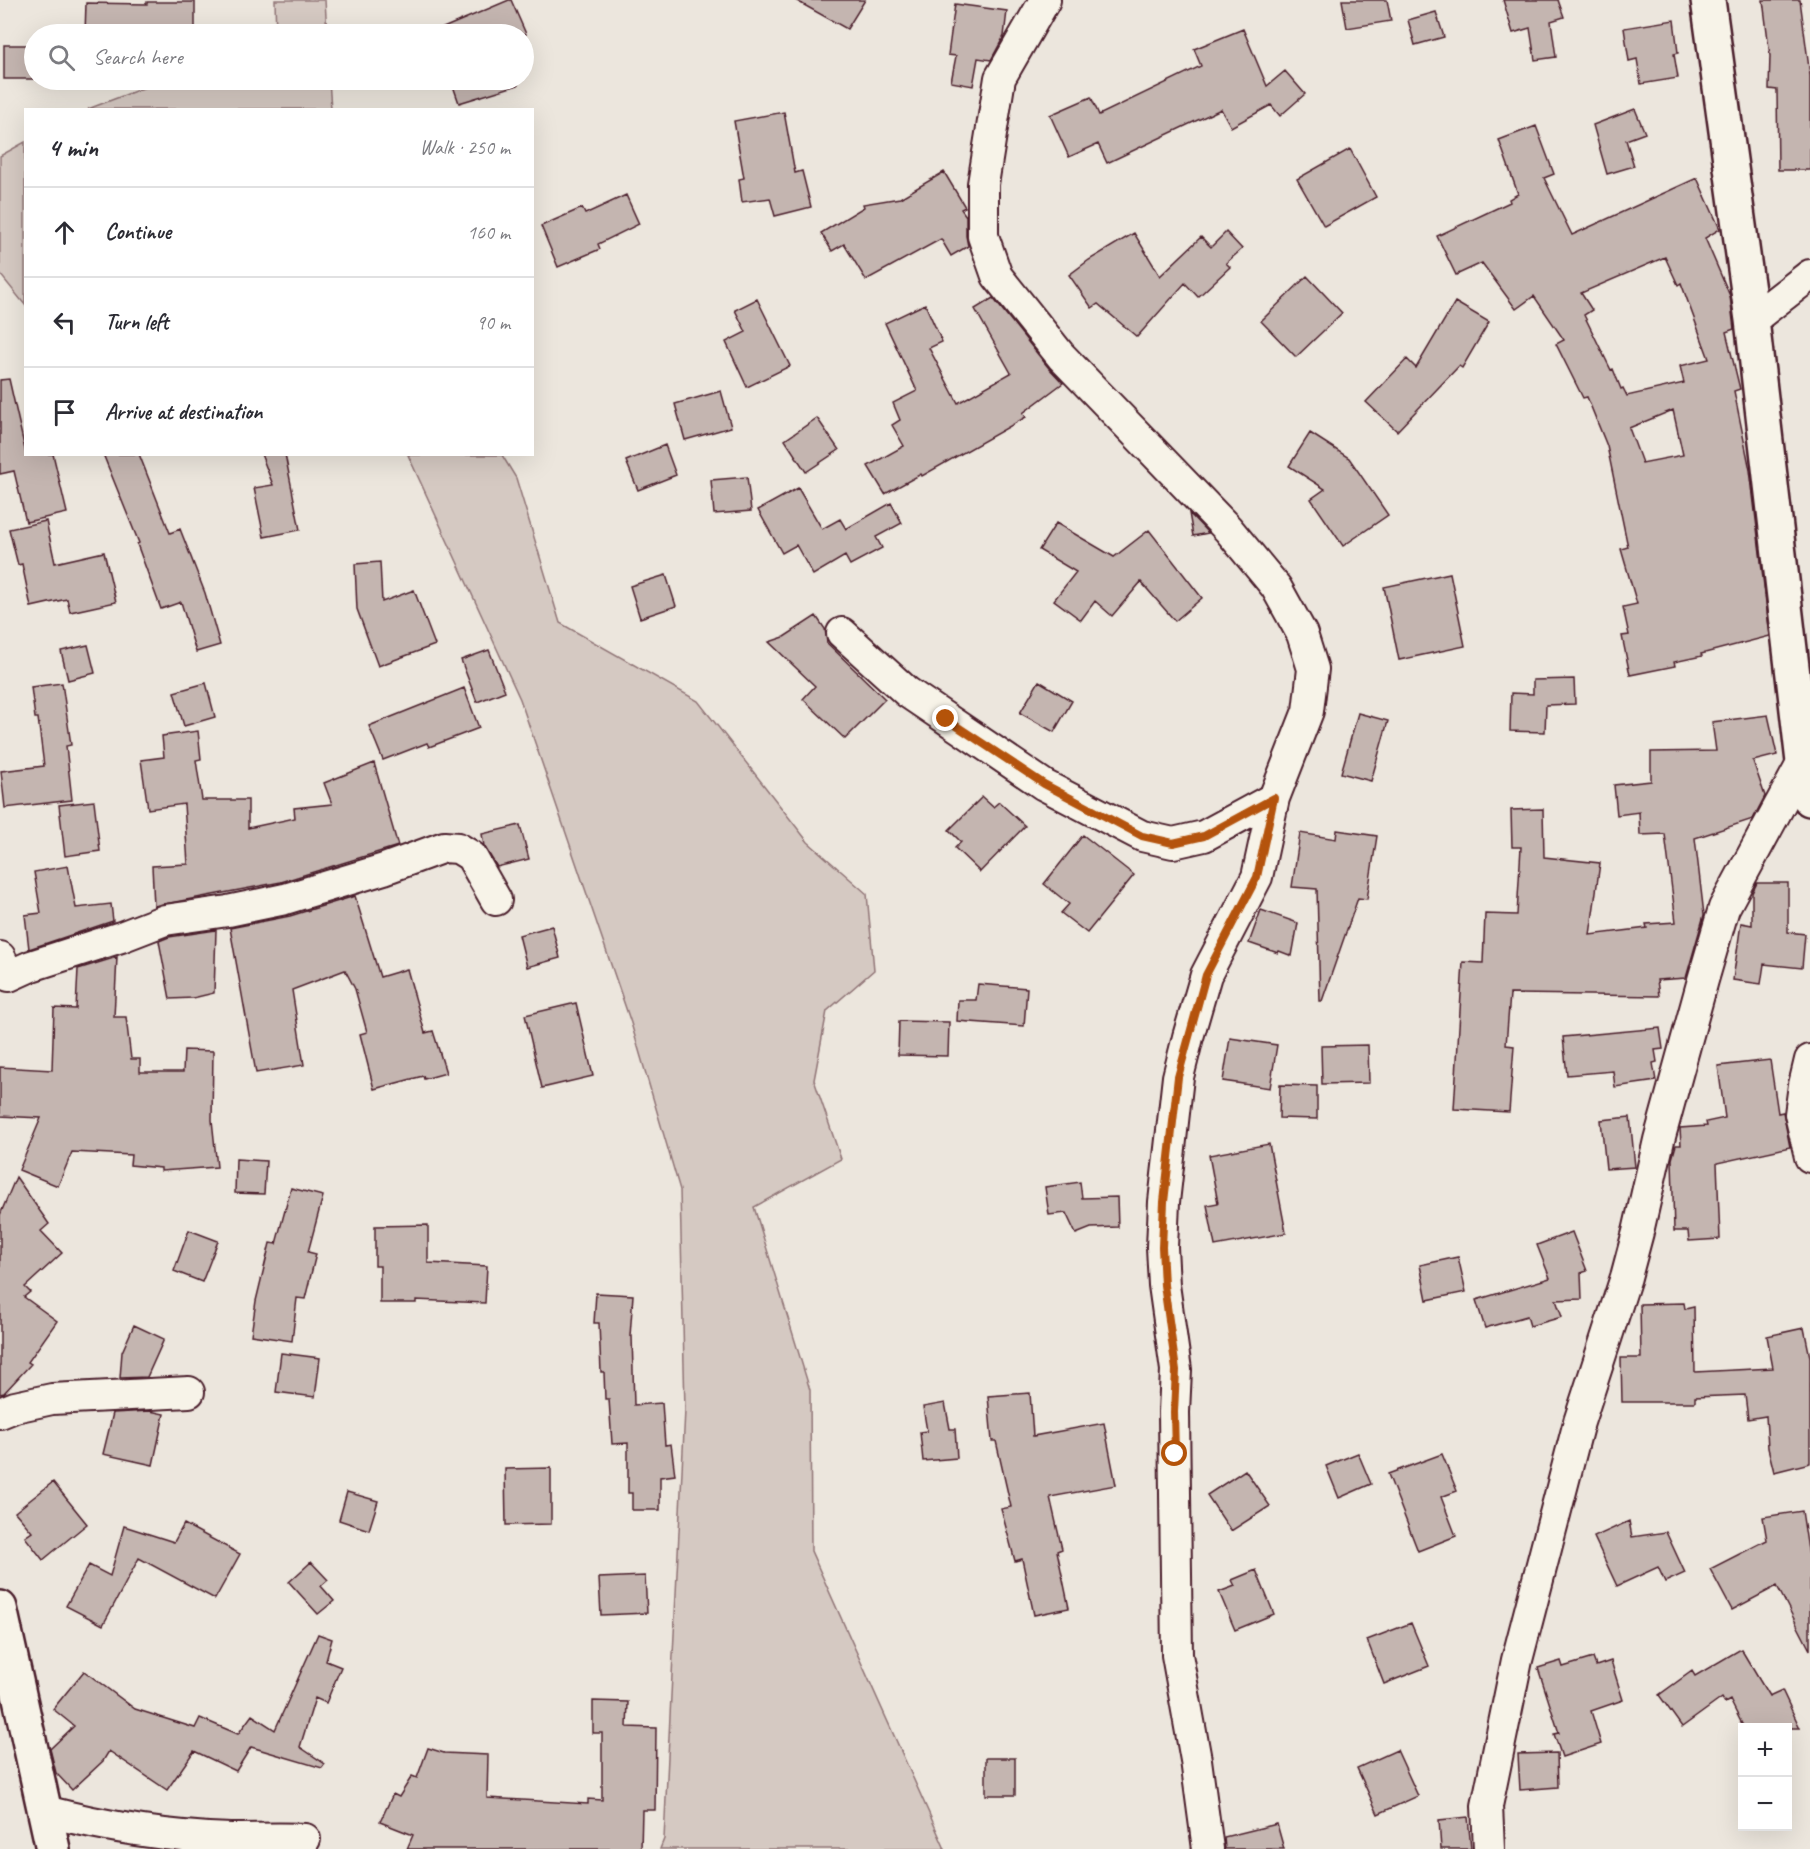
<!DOCTYPE html>
<html lang="en">
<head>
<meta charset="utf-8">
<style>
	body { margin:0; font-family:Caveat,sans-serif; background:#f7f7f7; color:#2b2b33 }
	.controls { position:absolute; right:18px; bottom:18px; display:grid; overflow:hidden; border-radius:0px; box-shadow:0 6px 24px #0002 }
	.controls button { width:54px; height:54px; display:grid; place-items:center; padding:0; border:0; border-bottom:2px solid #e1e1e2; background:#fff; color:#2b2b33; font:30px sans-serif }
	.stop { position:absolute; width:18px; height:18px; margin:-14px; border:4px solid #b45309; border-radius:50%; background:#fff }
	.stop.end { background:#b45309; border-color:#fff; box-shadow:0 2px 6px #0008 }
	.list { margin:0; padding:0; list-style:none }
	h2 { display:flex; justify-content:space-between; align-items:center; height:78px; margin:0; padding:0 24px; font-size:26px }
	h2 small { font-size:20px; font-weight:400; color:#7c7c81 }
	.list li { display:grid; grid-template-columns:39px 1fr auto; gap:18px; align-items:center; box-sizing:border-box; height:90px; padding:0 24px; border-top:2px solid #e1e1e2 }
	.list b { display:block; font-size:22px; white-space:nowrap }
	.list em { font-size:20px; font-style:normal; color:#7c7c81 }
	.icon { flex:none; width:33px; height:33px; fill:none; stroke:currentColor; stroke-width:2; stroke-linecap:round; stroke-linejoin:round }
	.map { position:relative; flex:none; width:1810px; height:1849px; overflow:hidden }
	.search { position:absolute; background:#fff; box-shadow:0 6px 24px #0002; left:24px; top:24px; width:510px; height:66px; display:flex; align-items:center; gap:15px; box-sizing:border-box; padding:0 21px; border-radius:33px; color:#7c7c81; font-size:22px }
	.panel { position:absolute; background:#fff; box-shadow:0 6px 24px #0002; left:24px; top:108px; width:510px; height:348px; border-radius:0px }
	.map>svg:first-child { display:block }
</style>
</head>
<body>
<div class="map">
<svg width="1810" height="1849" viewBox="0 0 1810 1849">
	<rect width="100%" height="100%" fill="#ece6dd"/>
	<filter id="ink" filterUnits="userSpaceOnUse"><feTurbulence type="fractalNoise" baseFrequency=".0167" numOctaves="2"/><feDisplacementMap in="SourceGraphic" scale="12" xChannelSelector="R" yChannelSelector="G"/><feConvolveMatrix kernelMatrix="1 2 1 2 8 2 1 2 1" color-interpolation-filters="sRGB"/></filter>
	<g filter="url(#ink)">
		<path fill="#d5c9c2" stroke="#907476" stroke-width="1.5" d="M275 0H325L327 34H276Z
			M164 80H329L331 109H88Z
			M25 142V305L0 274V156Z
			M408 455H502L516 478 560 623 698 701 808 842 867 894 874 970 827 1011 814 1080 841 1159 754 1207 810 1390 811 1551 945 1849H660L664 1839 685 1410 680 1190 631 1023 520 699Z"/>
		<path fill="#c4b5b0" stroke="#4a1f2b" stroke-width="1.5" fill-rule="evenodd" d="M509 0H511L526 34H429Z
			M795 0H865L847 29Z
			M1342 0H1387L1391 21 1347 28Z
			M1503 0H1558L1564 17 1551 21 1556 57 1535 60 1530 28 1513 33Z
			M1763 0H1800L1810 76V170H1778L1777 90 1769 89 1770 56Z
			M147 2H195V34H85L86 3 147 4Z
			M955 4 1007 11 1004 36 991 60 978 58 973 86 951 82 956 56 948 55Z
			M1436 12 1444 37 1415 45 1408 20Z
			M1674 20 1678 53 1674 54 1678 78 1641 84 1637 59 1629 61 1624 28Z
			M1243 29 1267 86 1285 71 1305 94 1280 116 1271 105 1231 127 1221 109 1107 163 1098 144 1069 157 1050 115 1091 97 1099 115 1201 66 1194 49Z
			M4 45H34V79H4Z
			M451 80H517L518 85 459 103Z
			M1635 109 1645 133 1626 140 1634 166 1607 174 1593 125Z
			M784 112 795 173 802 171 811 207 775 216 770 198 742 202 739 179 744 178 734 121Z
			M1536 126 1554 174 1544 178 1572 235 1697 178 1720 229 1705 238 1730 296 1734 329 1726 332 1740 389 1734 391 1750 470 1770 636 1701 654 1702 656 1674 662 1675 666 1630 675 1622 636 1629 635 1623 607 1637 604 1621 549 1628 547 1607 446 1587 397 1583 398 1556 344 1564 340 1534 296 1516 309 1482 263 1456 275 1437 236 1510 202 1509 199 1518 194 1499 140ZM1665 257 1678 285 1681 283 1709 359 1680 366 1684 383 1627 396 1623 388 1621 389 1613 369 1611 370 1584 315 1592 310 1581 293ZM1673 410 1683 455 1642 463 1629 428Z
			M1350 149 1376 197 1324 226 1297 179Z
			M944 172 965 207 961 209 966 216V236L968 246 951 256 941 239 866 280 844 244 832 251 821 233 864 207 863 204 900 198Z
			M626 195 639 224 598 244 600 249 558 267 541 226 582 208 585 214Z
			M1226 232 1242 249 1226 263 1230 267 1198 297 1185 283 1137 337 1098 304 1092 308 1069 275 1089 260 1134 233 1160 276 1201 237 1211 247Z
			M1307 276 1342 313 1296 357 1261 321Z
			M993 298 1048 367 1063 383 1023 413 1026 417 922 476 921 474 885 494 868 466 904 446 892 425 900 420 893 403 917 391 885 323 925 304 942 342 929 348 958 403 1011 373 975 309Z
			M757 299 790 366 747 387 726 342 746 332 735 310Z
			M1455 302 1489 322 1462 368 1459 366 1397 431 1366 402 1407 359 1416 368Z
			M9 379 26 454H53L67 513 26 522 14 471 0 474V380Z
			M721 391 731 427 685 440 675 404Z
			M817 418 839 450 806 472 785 440Z
			M1310 433 1349 458 1388 515 1343 546 1311 499 1325 489 1289 466Z
			M665 445 676 475 638 490 626 461Z
			M103 454H139L170 533 180 529 205 593 220 645 196 652 181 602 161 609 137 544 139 543Z
			M261 454H285L300 530 264 537 254 488 273 485Z
			M747 477 751 511 714 514 711 480Z
			M798 488 822 529 840 519 846 529 891 503 902 523 876 537 882 548 850 565 845 556 813 575 796 545 782 553 758 510Z
			M1189 513 1208 533 1193 536Z
			M46 521 55 563 104 552 116 602 70 612 67 599 31 607 22 564 18 565 9 529Z
			M1056 523 1114 557 1149 530 1202 598 1175 621 1141 582 1112 616 1095 601 1081 620 1054 600 1076 572 1039 550Z
			M380 562 382 602 414 590 435 645 378 666 357 609 355 564Z
			M1450 573 1465 646 1399 660 1384 587Z
			M666 575 676 606 640 618 630 586Z
			M816 616 825 629 827 643 885 699 845 739 803 699 815 686 769 642 784 637Z
			M88 645 95 673 68 680 61 651Z
			M489 650 505 691 477 702 461 660Z
			M1574 679 1575 704 1546 705 1545 732 1510 731 1511 693 1533 694V680Z
			M1039 681 1072 701 1054 732 1020 713Z
			M62 683 71 745 66 746 72 800 5 808 1 771 44 766 38 718H35L31 687Z
			M206 683 215 717 184 726 174 692Z
			M464 688 479 728 429 747 427 743 383 760 369 726Z
			M1358 713 1388 721 1371 781 1341 773Z
			M1768 715 1777 755 1753 761 1765 796 1753 819 1695 838 1704 915 1686 978 1657 980 1659 996 1510 994 1506 1045 1514 1046 1509 1112 1454 1109 1463 962 1483 963 1485 914 1517 915 1521 847H1512L1511 810 1543 809 1544 857 1600 863 1590 935 1647 928 1646 924 1676 922 1665 834 1640 835 1639 812 1617 815 1614 785 1651 781V752L1716 751 1712 722Z
			M198 731 201 759 196 760 202 800H248V828L295 818 294 808 332 804 324 783 374 763 398 846 281 882 154 906 152 866 188 864 184 804 148 809 141 760 164 757 162 736Z
			M982 797 993 807 999 802 1025 826 980 872 955 848 961 842 949 830Z
			M94 801 100 851 65 856 59 805Z
			M520 825 529 859 497 867 484 846 482 834Z
			M1337 830 1377 836 1367 899 1358 898 1322 1001H1320L1317 889 1292 887 1300 833 1336 839Z
			M1083 835 1134 875 1087 933 1061 913 1069 904 1044 884Z
			M68 866 76 908 111 904 113 921 29 949 25 915 41 913 34 872Z
			M1757 883H1788V932L1805 934 1802 968 1764 964 1761 984 1733 980 1741 923 1752 925V893Z
			M355 896 380 977 407 969 425 1033 433 1031 446 1073 424 1079 423 1076 374 1089 360 1034 367 1032 355 989 345 970 292 990 304 1065 256 1073 230 928 290 916Z
			M1261 910 1298 923 1292 956 1279 951 1278 953 1249 943Z
			M552 926 560 958 527 967 519 935Z
			M216 930 214 993 193 998 170 999 159 941 169 937Z
			M117 957 114 1017H126L131 1059H140V1072H183L184 1050 213 1051 212 1120 217 1167 161 1171V1168L130 1165 131 1155 72 1152 58 1186 19 1170 41 1118 0 1116V1067L52 1070 54 1008 76 1009 78 969Z
			M978 984 1027 988 1024 1026 957 1021 958 1000H976Z
			M576 1003 593 1076 542 1088 525 1015Z
			M899 1021 949 1022 948 1056 898 1055Z
			M1660 1028 1663 1049 1655 1050 1657 1062 1653 1063 1656 1081 1615 1087 1613 1071 1567 1075 1563 1037Z
			M1230 1038 1277 1045 1270 1088 1223 1081Z
			M1368 1045 1369 1083 1322 1084 1321 1046Z
			M1770 1060 1778 1113 1783 1112 1790 1147 1717 1163 1720 1239 1689 1241 1688 1231H1674L1672 1159 1676 1145H1681L1680 1128 1707 1126 1706 1122 1725 1118 1718 1066Z
			M1280 1085 1317 1086V1119L1279 1118Z
			M1630 1117 1635 1167 1606 1169 1601 1120Z
			M1269 1144 1286 1233 1215 1246 1207 1205 1218 1203 1209 1155Z
			M236 1159 266 1161 264 1194 235 1193Z
			M16 1177 49 1224 41 1231 62 1253 25 1287 30 1292 24 1297 57 1321 28 1362 31 1364 4 1393 0 1394V1215Z
			M1080 1182 1082 1198 1117 1197 1118 1227 1091 1228 1076 1234 1066 1213 1049 1215 1045 1187Z
			M291 1188 323 1196 308 1252 316 1254 305 1299 297 1298 292 1341 251 1335 256 1301 270 1243 276 1244Z
			M428 1225V1263L487 1266 485 1303 416 1300V1303H380V1266H375V1226Z
			M189 1230 218 1241 202 1282 174 1271Z
			M1572 1232 1587 1271 1581 1273 1582 1299 1556 1300 1562 1317 1530 1326 1527 1316 1485 1328 1476 1300 1550 1278 1537 1245Z
			M1458 1257 1466 1292 1427 1300 1420 1265Z
			M596 1293 633 1295 630 1336H632L634 1405 662 1403 665 1445 671 1444 675 1475 660 1477V1510H632V1493H628V1443L612 1444 609 1399H605L604 1372H601L599 1323H594Z
			M1684 1303 1685 1309 1694 1307 1695 1372 1773 1368 1767 1336 1804 1328 1810 1357V1463L1774 1472 1768 1448 1766 1416 1748 1419 1745 1395 1695 1397V1402H1622L1621 1358H1641L1640 1304Z
			M134 1325 164 1339 147 1377 120 1378 122 1352Z
			M281 1353 320 1358 315 1397 276 1392Z
			M1030 1393 1033 1436 1104 1423 1116 1485 1050 1497 1062 1549 1057 1551 1069 1608 1034 1615 1022 1559 1015 1561 1001 1509 1011 1507 996 1441H992L988 1396Z
			M945 1403 950 1429H955L957 1458 923 1461 920 1432 927 1431 923 1407Z
			M150 1411 164 1414 153 1465 103 1454 113 1413Z
			M1358 1453 1371 1484 1339 1498 1326 1466Z
			M1442 1454 1457 1491 1441 1497 1456 1536 1418 1551 1388 1474Z
			M551 1468V1524L506 1525 505 1469Z
			M1245 1470 1270 1506 1231 1531 1207 1495Z
			M53 1482 87 1524 43 1560 25 1537 32 1532 15 1512Z
			M347 1492 378 1501 369 1530 339 1520Z
			M1802 1511 1810 1563V1650L1777 1586 1732 1610 1710 1569 1767 1540 1763 1517Z
			M1629 1521 1632 1537 1666 1532 1685 1573 1665 1582 1658 1567 1617 1586 1594 1537Z
			M184 1524 240 1554 215 1599 139 1558 103 1625 66 1606 89 1565 110 1576 124 1526 174 1542Z
			M311 1562 328 1580 321 1586 334 1601 318 1614 289 1582Z
			M1256 1570 1274 1614 1235 1630 1219 1592 1235 1586 1232 1580Z
			M645 1576 647 1613 601 1615 599 1578Z
			M1411 1623 1429 1666 1384 1684 1367 1640Z
			M318 1634 332 1639 326 1661 341 1667 326 1703 315 1698 300 1747 325 1764 322 1768 251 1747 236 1771 194 1751 167 1790 109 1751 103 1761 72 1790 56 1773 50 1749 74 1726 53 1709 84 1671 135 1709 195 1728 200 1718 238 1734 252 1715 275 1730Z
			M1741 1649 1769 1696 1782 1690 1800 1728H1744L1730 1700 1725 1703 1722 1698 1682 1727 1659 1695 1692 1671 1695 1676Z
			M1593 1658 1596 1666 1611 1661 1623 1700 1591 1711 1601 1744 1562 1757 1554 1734 1559 1733 1538 1668 1561 1661 1563 1667Z
			M593 1701 628 1702 627 1727 656 1728 655 1810H642L641 1849H407L413 1835 380 1822 393 1794 399 1797 412 1776 417 1778 428 1748 444 1753 488 1755 487 1798 588 1804V1799L602 1800V1733H593Z
			M1397 1750 1418 1796 1378 1814 1357 1768Z
			M1557 1753 1558 1787 1520 1790 1518 1754Z
			M986 1758H1015V1795H986Z
			M1468 1817 1471 1849H1441L1439 1820Z
			M1277 1824 1284 1849H1225L1224 1837Z"/>
		<g fill="none" stroke-linecap="round" stroke-linejoin="round">
			<defs>
				<path id="street" d="M1045 0 1000 78 983 184V236L997 276 1061 356 1228 529 1276 587 1302 634 1313 669 1308 711 1274 798 1257 877 1206 975 1188 1037 1178 1077 1164 1202 1162 1247 1164 1285 1176 1370 1174 1412 1177 1655 1196 1760 1208 1849
					M1752 320 1810 275
					M842 633 907 692 1044 785 1142 836 1173 843 1204 836 1274 798
					M0 957 9 976 31 966 121 937 165 920 228 911 285 899 384 869 444 847 458 848 471 856 496 900
					M1810 1060 1804 1085 1800 1114 1810 1157
					M0 1413 15 1407 52 1399 189 1392
					M45 1811C106 1827 168 1837 231 1839 256 1839 280 1838 305 1839
					M1489 1849 1487 1806 1517 1660 1579 1422 1626 1277 1638 1232 1659 1140 1703 980 1724 908 1803 762"/>
				<path id="secondary" d="M1708 0 1752 320 1803 762 1810 799
					M0 1608 53 1849"/>
			</defs>
			<use href="#street" stroke="#4a1f2b" stroke-width="34"/>
			<use href="#secondary" stroke="#4a1f2b" stroke-width="38"/>
			<use href="#street" stroke="#f7f3e8" stroke-width="30"/>
			<use href="#secondary" stroke="#f7f3e8" stroke-width="33"/>
		</g>
	</g>
	<g fill="none" stroke-linecap="round" stroke-linejoin="round" filter="url(#ink)">
		<path stroke="#b45309" stroke-width="8" d="M946 719 1044 784 1142 836 1173 843 1204 836 1274 798 1257 877 1206 975 1178 1077 1164 1202 1162 1247 1164 1285 1176 1370 1174 1412 1175 1454"/>
	</g>
</svg>
<div class="controls">
<button>+</button>
<button>−</button>
</div>
<div class="stop" style="left:1175px;top:1454px"></div>
<div class="stop end" style="left:946px;top:719px"></div>
<div class="search"><svg class="icon" aria-label="search" viewBox="0 0 24 24"><circle cx="10" cy="10" r="6"/><path d="M15 15l6 6"/></svg>Search here</div>
<section class="panel">
<h2>4 min<small>Walk · 250 m</small></h2>
<ul class="list">
<li><svg class="icon" aria-label="ahead" viewBox="0 0 24 24"><path d="M12 20V5M6 11l6-6 6 6"/></svg><div><b>Continue</b></div><em>160 m</em></li>
<li><svg class="icon" aria-label="left" viewBox="0 0 24 24"><path d="M17 20v-9H6M10 6l-5 5 5 5"/></svg><div><b>Turn left</b></div><em>90 m</em></li>
<li><svg class="icon" aria-label="arrive" viewBox="0 0 24 24"><path d="M6 21V4h12l-3 4 3 4H6"/></svg><div><b>Arrive at destination</b></div></li>
</ul>
</section>
</div>
</body>
</html>
